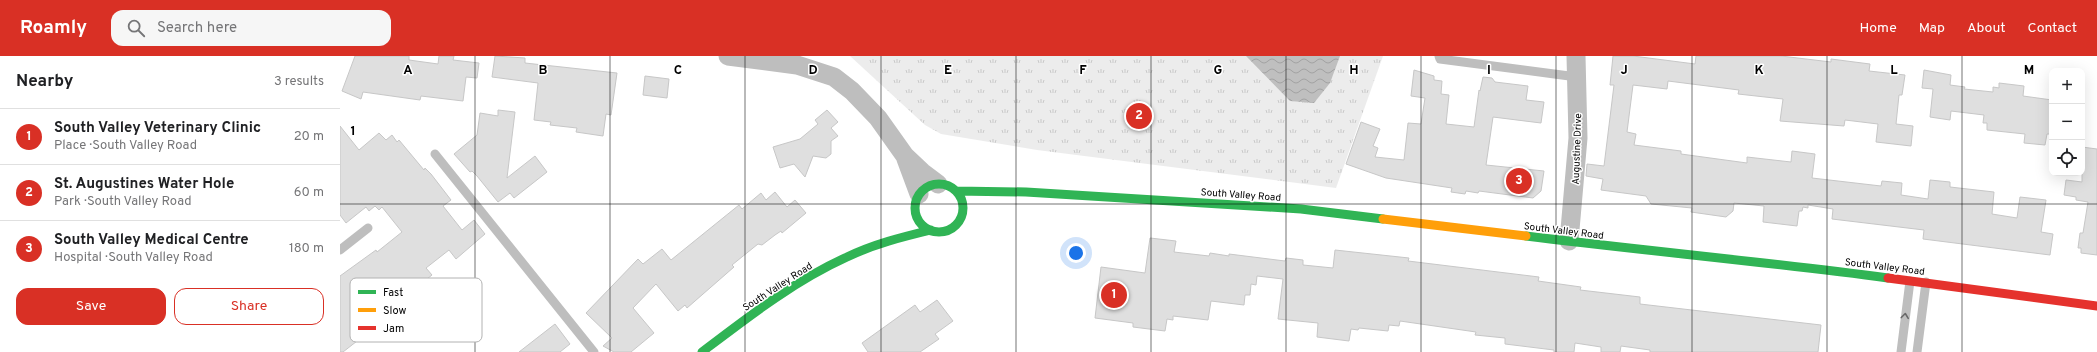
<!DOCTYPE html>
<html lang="en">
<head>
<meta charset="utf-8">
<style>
	body { margin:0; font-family:Overpass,sans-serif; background:#f6f6f6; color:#202124 }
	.controls { position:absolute; right:12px; top:12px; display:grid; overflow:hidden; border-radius:8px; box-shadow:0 4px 16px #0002 }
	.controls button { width:36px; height:36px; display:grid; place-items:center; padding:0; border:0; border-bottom:1px solid #e0e0e0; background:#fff; color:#202124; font:20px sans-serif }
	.you { position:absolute; left:736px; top:197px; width:14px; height:14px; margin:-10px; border:3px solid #fff; border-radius:50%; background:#1a73e8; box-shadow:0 0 0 6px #1a73e833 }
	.badge { display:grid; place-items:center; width:26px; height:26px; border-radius:50%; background:#d93025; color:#fff; font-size:13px; font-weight:700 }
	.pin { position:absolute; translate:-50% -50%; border:2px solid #fff; box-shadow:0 1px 4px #0006 }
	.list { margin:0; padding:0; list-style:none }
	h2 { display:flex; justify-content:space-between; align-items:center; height:52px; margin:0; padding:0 16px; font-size:17px }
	h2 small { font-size:13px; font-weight:400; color:#757577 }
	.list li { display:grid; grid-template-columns:26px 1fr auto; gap:12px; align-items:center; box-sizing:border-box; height:56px; padding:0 16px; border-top:1px solid #e0e0e0 }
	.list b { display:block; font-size:15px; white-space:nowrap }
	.list p { margin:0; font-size:13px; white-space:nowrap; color:#757577 }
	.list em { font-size:13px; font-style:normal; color:#757577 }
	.actions { display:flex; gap:8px; padding:12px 16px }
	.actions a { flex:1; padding:9px 0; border:1px solid #d93025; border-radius:12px; text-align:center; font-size:14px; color:#d93025 }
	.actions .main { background:#d93025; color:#fff }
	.icon { flex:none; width:22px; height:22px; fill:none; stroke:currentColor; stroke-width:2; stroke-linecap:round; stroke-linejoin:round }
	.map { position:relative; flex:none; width:1757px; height:296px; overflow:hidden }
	header { display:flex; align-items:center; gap:24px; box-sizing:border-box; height:56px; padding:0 20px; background:#d93025; color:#fff }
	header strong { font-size:19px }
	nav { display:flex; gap:22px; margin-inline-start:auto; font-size:14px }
	.search { width:280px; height:36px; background:#f6f6f6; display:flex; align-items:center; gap:10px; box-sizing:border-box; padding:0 14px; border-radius:12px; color:#757577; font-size:15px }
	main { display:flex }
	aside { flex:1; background:#fff }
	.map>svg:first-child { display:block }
</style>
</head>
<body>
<header>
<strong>Roamly</strong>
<div class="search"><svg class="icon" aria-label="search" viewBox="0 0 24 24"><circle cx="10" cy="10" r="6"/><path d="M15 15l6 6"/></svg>Search here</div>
<nav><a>Home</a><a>Map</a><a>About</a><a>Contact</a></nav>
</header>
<main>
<aside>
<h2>Nearby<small>3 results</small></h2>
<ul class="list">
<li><span class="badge">1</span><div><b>South Valley Veterinary Clinic</b><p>Place · South Valley Road</p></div><em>20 m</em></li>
<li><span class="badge">2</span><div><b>St. Augustines Water Hole</b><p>Park · South Valley Road</p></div><em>60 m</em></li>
<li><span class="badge">3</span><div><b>South Valley Medical Centre</b><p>Hospital · South Valley Road</p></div><em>180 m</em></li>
</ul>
<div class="actions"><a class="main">Save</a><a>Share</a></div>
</aside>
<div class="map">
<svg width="1757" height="296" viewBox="0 0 1757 296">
	<defs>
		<pattern id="park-tufts" width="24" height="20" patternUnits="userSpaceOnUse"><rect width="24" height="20" fill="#ececec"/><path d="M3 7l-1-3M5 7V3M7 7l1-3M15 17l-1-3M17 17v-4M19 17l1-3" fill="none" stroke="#c9c9c9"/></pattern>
		<pattern id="water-waves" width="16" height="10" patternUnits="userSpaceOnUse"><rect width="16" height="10" fill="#bfbfbf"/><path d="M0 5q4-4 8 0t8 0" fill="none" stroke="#a2a2a2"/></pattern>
	</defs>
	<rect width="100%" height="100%" fill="#fff"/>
	<path fill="url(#park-tufts)" d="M510 0H1043L996 132 697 94 601 78 585 69Z"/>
	<path fill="url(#water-waves)" d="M906 0H1000L990 27 974 47 950 45Z"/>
	<path fill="#dfdfdf" stroke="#c7c7c7" d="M15 0H69V4L98 8 99 0H114L113 4 139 7 137 22 126 21 123 45 81 40 80 44 23 36 21 43 2 35Z
		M155 0 185 2V7L277 17 271 59 266 58 263 80 236 76 237 72 210 69 211 66 194 64 198 27 152 21Z
		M1273 0H1293L1355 8 1356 0H1441L1491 6V3L1530 8 1529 15 1565 19 1562 39H1559L1556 68 1573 70 1571 90 1536 86 1538 68 1505 64 1504 70 1440 65 1443 43 1398 38 1399 34 1328 25 1327 33 1293 29 1287 76 1296 78 1294 89 1341 95V98L1407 107V101L1451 106 1452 95 1475 98 1472 122 1541 130 1542 125 1562 127 1561 139 1588 143 1590 124 1610 126V131L1654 136 1652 158 1677 162 1680 141 1706 144 1701 176 1713 178 1710 199 1583 183 1584 174 1492 163 1493 153 1468 149V152L1463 151 1462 155H1459L1457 170 1423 166 1424 150 1394 147 1393 155 1386 161 1351 156 1352 152 1311 148 1306 140 1261 134 1263 123 1246 120 1247 108 1264 110 1274 29H1270Z
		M1074 14 1094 20V24L1102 25 1101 38 1109 39 1106 68 1134 71 1139 34 1140 35 1143 21 1152 22 1155 26 1188 30 1186 44 1204 46 1201 67 1153 61 1146 109 1204 115 1201 135 1193 142 1139 135 1138 137 1126 135 1125 138 1111 136 1112 132 1046 122 1006 108 1021 66 1040 73 1033 90 1038 92 1035 101 1064 104 1068 67 1081 68 1085 42 1071 40Z
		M1584 14 1611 19 1610 29 1625 31 1624 33 1653 36V31L1659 32V27L1684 30 1683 40 1712 44V78H1707L1705 89 1684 87 1685 78 1647 74V67H1643L1644 59 1611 55 1610 64 1590 61 1593 33 1582 32Z
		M305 20 329 23 327 42 303 39Z
		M158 54 175 56 167 122 195 100 207 116 174 142 170 137 158 146 137 120 132 115 130 116 114 98 137 79 140 57 158 60Z
		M487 54 498 66 491 72 498 80 491 85V98L486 102 473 100 465 121 454 108 440 112 433 91 460 83 478 68 475 64Z
		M0 70 19 94 39 77 46 84 52 79 57 86 59 84 84 114 85 112 91 118 111 144 103 150 122 174 134 164 145 178 116 203 109 194 86 212 92 219 77 231 73 226 52 241 57 248 32 267 35 271 3 296H0V220L36 194 37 196 62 176 42 151 39 154 35 150 29 155 26 151 6 167 0 159Z
		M1742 91 1757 93V199L1741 197V192H1738L1740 177H1743L1748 146 1736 144V141L1724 139 1726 124 1742 126Z
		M435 136 447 151 455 144 466 157 442 177 441 175 435 179 422 189 418 188 392 209 394 211 347 252 345 249 338 255 316 228 293 252 314 277 291 296H274L263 290 272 282 246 257 298 203 303 208 322 193 331 204 399 149 402 153 421 137 426 144Z
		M810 182 836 185 834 196 869 200 870 197 889 200V198L945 205 946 202 963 204V209L993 212 995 194 1069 202 1068 205 1199 221 1198 225 1241 231 1240 234 1300 241V248L1481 269 1478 296H1310V294L1281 290 1280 296H1261V291L1235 287 1234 296H1214V294L1165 288V282L1135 279 1136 276 1060 265 1059 270 1049 269 1048 275 1019 272 1018 274 1011 273 1009 285 977 281 978 267 938 263 943 223 917 220 916 229 911 228 910 239H905L904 249 871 245 868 264 833 260V264L827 263 825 275 793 271V267L755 262 761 211 805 217Z
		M597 244 613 265 595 278 599 283 580 296H528L522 287 575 249 580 256Z
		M215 268 230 288 220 296H179Z"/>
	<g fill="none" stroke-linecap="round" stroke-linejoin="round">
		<path stroke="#bebebe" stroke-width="9" d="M1099 0 1100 3 1237 21
			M95 98 254 296
			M0 194 28 172
			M1561 296 1570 225
			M1577 296 1586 226"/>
		<path stroke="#bebebe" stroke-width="19" d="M388 0 457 9 494 21 512 35 538 62 565 100 582 116 598 128
			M566 103 579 138
			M1229 185 1238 82 1236 0"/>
		<path stroke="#30b455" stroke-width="9" d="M575 152a24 24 0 1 1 48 0a24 24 0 1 1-48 0Z
			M616 135 686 136 961 153 1043 163
			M1186 180C1307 195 1428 206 1548 222
			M362 296C408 261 454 225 507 201 534 188 562 181 591 174"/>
		<path stroke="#ff9f0a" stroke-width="9" d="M1043 163 1186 180"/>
		<path stroke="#e5322d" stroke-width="9" d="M1548 222 1757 250"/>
	</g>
	<defs><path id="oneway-chevron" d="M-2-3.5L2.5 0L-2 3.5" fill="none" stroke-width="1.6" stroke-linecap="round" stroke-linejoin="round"/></defs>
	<use stroke="#686868" href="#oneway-chevron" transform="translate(1565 260) rotate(-83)"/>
	<path fill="none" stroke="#000" stroke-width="1" stroke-opacity="0.55" d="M135 0V296M270 0V296M405 0V296M541 0V296M676 0V296M811 0V296M946 0V296M1081 0V296M1216 0V296M1352 0V296M1487 0V296M1622 0V296M0 148H1757"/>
	<g text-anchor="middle" stroke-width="3" stroke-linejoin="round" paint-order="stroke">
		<g font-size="10" fill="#000" stroke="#fff">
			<text transform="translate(1236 93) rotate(-88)" y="4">Augustine Drive</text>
			<text transform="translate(901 138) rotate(4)" y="4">South Valley Road</text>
			<text transform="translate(1224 174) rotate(7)" y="4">South Valley Road</text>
			<text transform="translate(1545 210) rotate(7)" y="4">South Valley Road</text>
			<text transform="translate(437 230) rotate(-33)" y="4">South Valley Road</text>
		</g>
	</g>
	<rect x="10" y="222" width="132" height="64" rx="6" fill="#fff" stroke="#b2b2b2" stroke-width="1"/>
	<rect x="18" y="234" width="18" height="4" fill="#30b455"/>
	<rect x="18" y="252" width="18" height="4" fill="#ff9f0a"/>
	<rect x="18" y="270" width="18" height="4" fill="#e5322d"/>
	<g font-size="11" fill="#000">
		<text x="43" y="240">Fast</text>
		<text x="43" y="258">Slow</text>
		<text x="43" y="276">Jam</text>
	</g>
	<g font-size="13" text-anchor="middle" font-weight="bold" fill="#000" stroke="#fff" stroke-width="3" stroke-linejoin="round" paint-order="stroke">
		<text x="68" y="18">A</text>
		<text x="203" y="18">B</text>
		<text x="338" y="18">C</text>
		<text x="473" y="18">D</text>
		<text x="608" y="18">E</text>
		<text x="743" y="18">F</text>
		<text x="878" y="18">G</text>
		<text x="1014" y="18">H</text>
		<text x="1149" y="18">I</text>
		<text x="1284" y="18">J</text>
		<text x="1419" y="18">K</text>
		<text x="1554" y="18">L</text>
		<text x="1689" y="18">M</text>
		<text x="13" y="79">1</text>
	</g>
</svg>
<div class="controls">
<button>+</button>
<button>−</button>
<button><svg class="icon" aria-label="locate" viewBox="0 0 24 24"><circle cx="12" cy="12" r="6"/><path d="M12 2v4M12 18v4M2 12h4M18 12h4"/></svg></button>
</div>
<div class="you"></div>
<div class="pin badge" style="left:774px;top:239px">1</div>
<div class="pin badge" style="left:799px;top:60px">2</div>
<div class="pin badge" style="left:1179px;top:125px">3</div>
</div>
</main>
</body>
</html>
